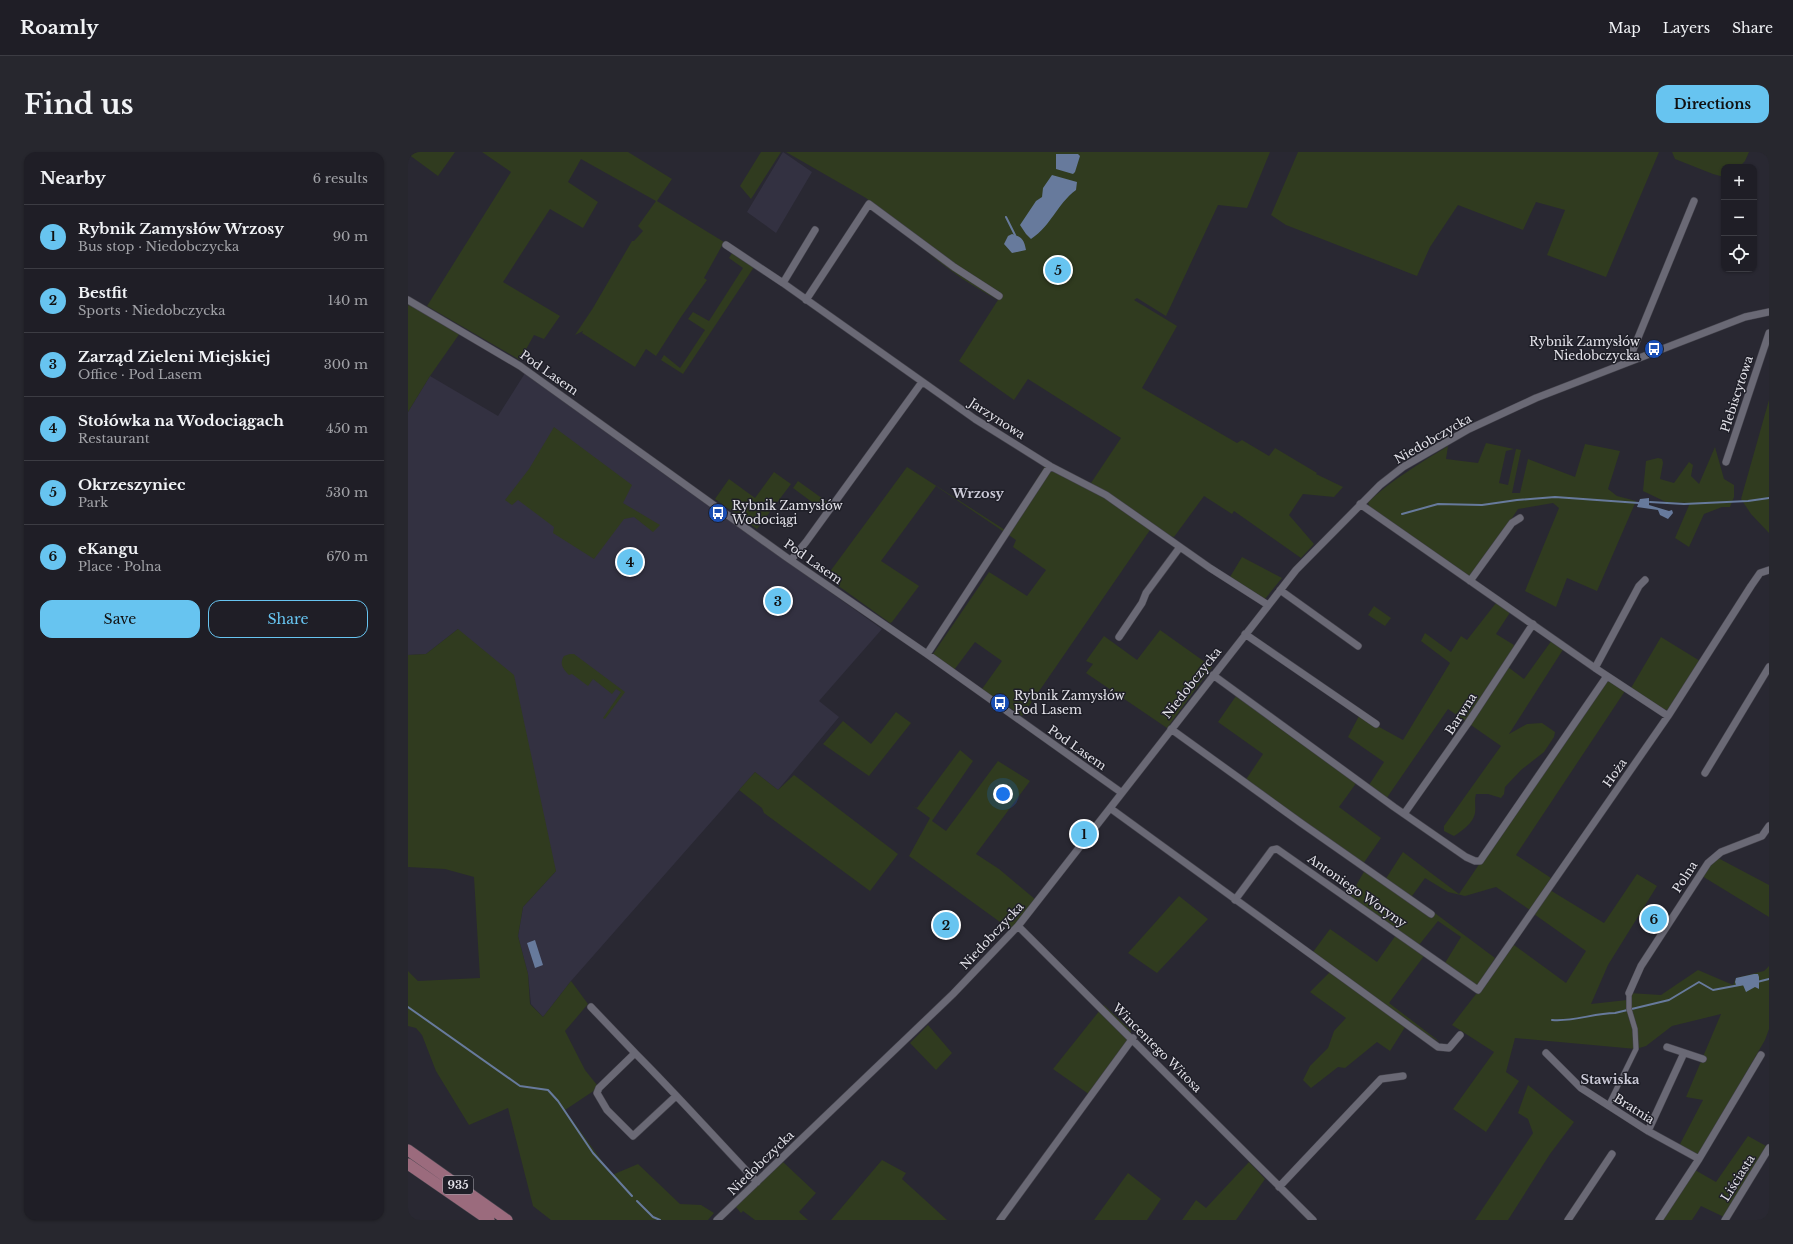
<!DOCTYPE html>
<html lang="en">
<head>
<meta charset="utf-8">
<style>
	body { margin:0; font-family:"Libre Baskerville",serif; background:#27272e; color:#f1f3f6 }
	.controls { position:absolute; right:12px; top:12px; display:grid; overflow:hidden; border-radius:8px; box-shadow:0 1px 3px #0004 }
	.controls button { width:36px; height:36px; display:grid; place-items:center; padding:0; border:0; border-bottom:1px solid #3c3c43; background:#1f1e26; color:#f1f3f6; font:20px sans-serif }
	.you { position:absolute; left:595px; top:642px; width:14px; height:14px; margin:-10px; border:3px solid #fff; border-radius:50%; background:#1a73e8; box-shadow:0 0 0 6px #1a73e833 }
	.badge { display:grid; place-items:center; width:26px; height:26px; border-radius:50%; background:#67c4f0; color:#111; font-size:13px; font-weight:700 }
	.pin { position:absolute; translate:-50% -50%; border:2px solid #fff; box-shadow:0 1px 4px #0006 }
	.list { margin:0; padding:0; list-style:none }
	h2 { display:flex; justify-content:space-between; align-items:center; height:52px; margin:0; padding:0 16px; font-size:17px }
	h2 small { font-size:13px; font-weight:400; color:#a1a2a7 }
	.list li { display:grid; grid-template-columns:26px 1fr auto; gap:12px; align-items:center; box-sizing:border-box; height:64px; padding:0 16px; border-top:1px solid #3c3c43 }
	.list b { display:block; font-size:15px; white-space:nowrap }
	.list p { margin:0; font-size:13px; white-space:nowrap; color:#a1a2a7 }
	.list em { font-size:13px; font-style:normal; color:#a1a2a7 }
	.actions { display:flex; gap:8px; padding:12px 16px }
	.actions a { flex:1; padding:9px 0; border:1px solid #67c4f0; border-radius:12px; text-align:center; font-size:14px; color:#67c4f0 }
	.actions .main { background:#67c4f0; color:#111 }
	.icon { flex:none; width:22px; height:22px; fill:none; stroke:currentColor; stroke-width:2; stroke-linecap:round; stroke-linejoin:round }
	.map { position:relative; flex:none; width:1361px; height:1068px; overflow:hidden; border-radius:12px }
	header { display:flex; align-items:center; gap:24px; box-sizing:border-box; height:56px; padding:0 20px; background:#1f1e26; border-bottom:1px solid #3c3c43 }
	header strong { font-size:19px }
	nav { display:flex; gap:22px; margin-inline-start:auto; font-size:14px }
	.intro { display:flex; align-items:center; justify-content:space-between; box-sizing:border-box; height:96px; padding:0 24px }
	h1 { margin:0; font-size:28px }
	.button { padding:10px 18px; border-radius:12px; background:#67c4f0; color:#111; font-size:14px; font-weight:700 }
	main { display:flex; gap:24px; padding:0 24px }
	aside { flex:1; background:#1f1e26; border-radius:12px; box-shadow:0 1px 3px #0004 }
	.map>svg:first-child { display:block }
</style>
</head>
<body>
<header>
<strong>Roamly</strong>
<nav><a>Map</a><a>Layers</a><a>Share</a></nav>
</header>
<div class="intro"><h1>Find us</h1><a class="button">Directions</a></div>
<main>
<aside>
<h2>Nearby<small>6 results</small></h2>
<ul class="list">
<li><span class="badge">1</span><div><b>Rybnik Zamysłów Wrzosy</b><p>Bus stop · Niedobczycka</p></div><em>90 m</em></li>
<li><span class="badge">2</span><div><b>Bestfit</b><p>Sports · Niedobczycka</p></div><em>140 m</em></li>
<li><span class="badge">3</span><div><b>Zarząd Zieleni Miejskiej</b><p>Office · Pod Lasem</p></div><em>300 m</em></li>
<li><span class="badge">4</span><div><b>Stołówka na Wodociągach</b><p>Restaurant</p></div><em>450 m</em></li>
<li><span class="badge">5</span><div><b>Okrzeszyniec</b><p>Park</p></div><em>530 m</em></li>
<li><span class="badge">6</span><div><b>eKangu</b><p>Place · Polna</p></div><em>670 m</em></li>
</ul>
<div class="actions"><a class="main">Save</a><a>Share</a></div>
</aside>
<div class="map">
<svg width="1361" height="1068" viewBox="0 0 1361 1068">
	<rect width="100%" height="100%" fill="#292832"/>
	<path fill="#333141" d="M375 0 404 20 368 81 339 60Z
		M119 218 214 292 474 477 411 549 431 565 370 638 347 620 163 829 135 865 123 852 120 822 110 784 115 755 148 719 50 477 18 502 0 503V260L22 224 90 264Z"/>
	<path fill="#303b1f" d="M1 0H47L30 24 0 2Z
		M74 0H220L264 27 249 49 316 90 296 126 299 128 273 165 248 204 238 197 227 215 174 181 175 179 167 183 185 156 224 89H226L235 79 230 74 248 49 173 7 160 30 190 50 175 76 142 57 95 130 152 164 136 187 126 183 112 208 19 154 103 20Z
		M353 0H373L343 47 332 34Z
		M378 0H862L839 56 810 53 758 164 729 146 726 148 769 174 734 236 829 291 834 288 861 304 867 296 909 321 908 322 935 335 926 345 895 342 881 363 906 392 893 406 826 359 824 362 796 344 766 385 742 378 614 564 574 537 594 509 567 490 546 518 525 502 581 420 619 444 638 418 605 395 608 388 528 334 473 409 511 434 484 470 482 471 418 425 499 315 597 378 640 309 683 331 713 286 620 227 606 248 551 209 590 148C564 134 540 118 517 98L528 97 499 78 458 46Z
		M890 0H1251L1198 125 1139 103 1157 58 1128 50 1115 78 1050 53 1022 95 1009 124 878 73 863 63Z
		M1264 0H1341L1337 9 1331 15H1316V25L1305 22 1267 7Z
		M324 101 346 115 275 222 253 208 256 203 272 216 297 178 280 167 285 160 301 169 335 116 321 106Z
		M2 151 52 181 22 224 0 260V154Z
		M1361 248V381L1343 362 1333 347Z
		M146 275 224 333 215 351 252 373 245 380 226 365 216 367 186 407 145 381 146 375 110 348 104 353 97 348 121 317Z
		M1078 291 1106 297 1098 299 1091 331 1100 333 1108 297 1113 298 1104 341H1112L1120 307 1167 325 1177 292 1212 299 1200 337 1209 344 1228 349 1189 439 1159 426 1148 455 1117 439 1151 356 1145 351 1110 357 1064 427 962 357 960 350C984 328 1012 311 1040 294L1038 307 1070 311Z
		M1307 295 1316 327 1326 333V345L1322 355H1314L1296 362 1281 395 1267 386 1282 351 1258 350 1235 339 1238 309 1250 306 1254 307 1255 311 1252 327 1266 331 1281 310 1285 313 1283 324 1291 332Z
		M366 320 383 332 349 377 307 347 321 327 347 346Z
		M390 329 422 352 416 359 385 336Z
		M834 405 874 426 857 447 822 425Z
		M1088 451 1103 459 1088 482 1106 493 1100 515 1116 527 1144 488 1156 496 1101 582 1119 572 1134 571 1147 580 1146 585 1136 600 1113 618 1097 635 1096 642 1093 646 1080 642H1068C1066 648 1068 654 1067 661 1066 670 1054 679 1046 684L1036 679V674L1093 594 1040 557 978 647 961 633 976 610 940 585 951 564 995 588 1042 511 1013 489 1017 481 1043 500 1053 484 1059 488Z
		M966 454 983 466 977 474 960 463Z
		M50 477 106 523 148 719 115 755 110 784 120 822 122 852 135 865 163 829 180 852 157 879 177 918 189 933 187 938 157 958 204 1023 230 1012 272 1052 293 1053 306 1061 300 1068H143L125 1054 100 956 61 973 28 919 14 883 8 876 0 874V819L10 829 72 826 66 725 37 717 0 715V503L18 502Z
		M752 478 804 515 759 576 678 521 685 512 678 509 696 484 729 508Z
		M1253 485 1292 509 1263 555 1259 558 1249 554 1223 536Z
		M162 502H166L217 540 197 567 195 566 213 540 208 537 204 542 185 527 180 534 164 522 161 523C155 517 151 512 156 504Z
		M1198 525 1217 539 1108 703 1143 726 1122 758 1088 735 1057 744 1040 740 1017 726 1004 744 1087 806 1070 834 1037 811 1053 785 1030 769 1011 793 942 744 957 718 837 629 855 602 810 570 828 544 949 630 931 655 973 686 955 712 977 728 995 700 1051 742Z
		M488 560 503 571 461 624 415 592 435 569 463 592Z
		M552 598 565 609 524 669 538 679 590 609 622 629 568 702 591 717 628 748 603 778 501 704 522 666 504 653 509 656Z
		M347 620 370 638 386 623 490 702 462 739 356 661 354 656 331 638Z
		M1310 706 1361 733V765L1294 724 1302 713Z
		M1229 722 1249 734 1200 813 1183 852 1219 848 1221 841 1253 843 1290 818 1325 833 1328 826 1356 819 1361 814V877L1357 888 1289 1005 1271 994 1295 948 1278 945 1313 862 1264 874 1238 894 1228 897 1107 886 1098 920 1111 929 1078 980 1045 957 1086 900 1044 873 1106 793 1158 831 1178 799 1126 762 1142 738 1196 771Z
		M771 744 800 767 749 821 720 801Z
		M922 777 969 810 988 783 1016 804 981 851 1032 890 999 872 982 899 969 890 937 916 930 915 903 936 895 928 902 914 920 896 926 879 938 866 902 840 921 821 924 814 905 800Z
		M696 853 723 879 721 886 682 943 645 917Z
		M520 873 544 901 528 918 502 891Z
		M1120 933 1166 970 1142 1002 1100 1068H1067L1125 981 1120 967 1110 961Z
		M1340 984 1358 994 1316 1065 1293 1054 1284 1068H1254L1287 1018 1308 1030Z
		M474 1008 498 1021 494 1027 539 1068H423Z
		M375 1010 408 1041 391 1060 400 1068H347L335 1059 333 1061 327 1054Z
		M841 1010 857 1027 828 1068H774L788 1048 798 1056Z
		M720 1021 753 1047 739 1068H686Z"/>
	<path fill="#677a9c" d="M648 2H670L672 4 667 20 665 22 648 17Z
		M644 23 669 30 668 38C648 53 644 73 623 87L618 82 612 73 628 49 634 45 635 36Z
		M604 82C613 85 616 86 618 98L604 101 596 92 600 84Z
		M1241 346V353L1261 359 1264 358 1265 361 1260 367 1252 363 1250 358 1229 355 1232 347Z
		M127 788 135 813 127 816 119 791Z
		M1346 822H1350L1351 825V837L1347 835 1338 840 1335 833H1328L1327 830 1328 826Z"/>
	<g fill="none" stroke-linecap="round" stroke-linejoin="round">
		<path stroke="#677a9c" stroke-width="2" d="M598 65 607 83
			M1242 350 1276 352 1340 349 1361 346
			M994 362 1030 352 1074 353 1109 348 1147 345 1231 351
			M1349 830 1361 827
			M0 855 112 934 140 938 150 949 185 1001 224 1044
			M1144 868C1167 870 1185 861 1207 861L1261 848 1291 830 1305 838 1337 832
			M229 1049 245 1065 252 1068"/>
		<defs>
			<path id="pedestrian" d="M1200 954 1228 897 1227 877 1221 857V841"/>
			<path id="minor" d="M318 93 375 131 567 267 642 314 698 343 802 416 860 453
				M375 131 407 78
				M0 148 112 214 378 405 519 502 714 641
				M398 148 461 52 546 115 591 144
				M1225 208V198L1286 49
				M1318 310 1361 181
				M952 352 1187 516 1260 564
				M383 408 398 390 514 230
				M1062 429 1104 371 1112 366
				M872 438 950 494
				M837 482 968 572
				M711 485 734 451 738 441 772 395
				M519 502 642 314
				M1187 516 1231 434 1237 428
				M805 523 986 655 1058 705 1067 709H1072L1199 524
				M763 577 893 671 1023 762
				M1297 621 1361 515
				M702 656 1030 895 1041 896 1052 883
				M996 662 1060 571 1125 472
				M827 748 864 698 869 697 1070 838 1260 564 1343 434 1352 421 1361 418
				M610 774 905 1068
				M1221 841 1233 814 1300 711 1313 700 1354 684 1361 674
				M183 855 227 901
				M1259 895 1295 907
				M1138 901 1173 936 1240 979 1291 1007
				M268 944 225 984 199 958 189 941 191 936 227 901C269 943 308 987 349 1030
				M1240 979 1276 901
				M871 1035 973 927 995 924
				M309 1068 545 842 610 774 888 418 972 333 995 315 1061 277 1128 246 1337 165 1361 160
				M592 1068 725 886
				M1160 1068 1204 1002
				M1251 1068 1291 1007 1353 903
				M1317 1068 1361 996"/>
			<path id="primary" d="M0 998 99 1068
				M0 1012 81 1068"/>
		</defs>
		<use href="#pedestrian" stroke="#44434c" stroke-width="6"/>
		<use href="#minor" stroke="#44434c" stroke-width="8"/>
		<use href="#primary" stroke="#44434c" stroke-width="12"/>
		<use href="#pedestrian" stroke="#6a6975" stroke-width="5"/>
		<use href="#minor" stroke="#6a6975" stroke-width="7"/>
		<use href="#primary" stroke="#9b6b7d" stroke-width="11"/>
	</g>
	<defs>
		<symbol id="bus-disc" viewBox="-11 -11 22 22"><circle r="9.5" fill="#1a4fb4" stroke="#1f1f28"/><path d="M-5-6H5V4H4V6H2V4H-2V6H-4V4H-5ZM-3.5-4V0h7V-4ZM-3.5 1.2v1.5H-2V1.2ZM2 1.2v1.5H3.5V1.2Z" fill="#fff"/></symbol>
	</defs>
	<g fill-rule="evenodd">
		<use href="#bus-disc" x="1235" y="186" width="22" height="22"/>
		<use href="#bus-disc" x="299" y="350" width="22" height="22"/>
		<use href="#bus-disc" x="581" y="540" width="22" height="22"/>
	</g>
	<g text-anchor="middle" stroke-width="3" stroke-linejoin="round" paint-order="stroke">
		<rect fill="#1f1f28" stroke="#a9a8b0" stroke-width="1" x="35" y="1024" width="30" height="18" rx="3"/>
		<g font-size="11" font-weight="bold" fill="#e4e3ea">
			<text x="50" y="1037">935</text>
		</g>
		<g font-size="12" fill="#e4e3ea" stroke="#1f1f28" text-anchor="start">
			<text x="1232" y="194" text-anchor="end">Rybnik Zamysłów<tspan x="1232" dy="14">Niedobczycka</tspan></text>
			<text x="324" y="358">Rybnik Zamysłów<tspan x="324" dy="14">Wodociągi</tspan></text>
			<text x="606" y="548">Rybnik Zamysłów<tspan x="606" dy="14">Pod Lasem</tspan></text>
		</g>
		<g font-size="12" fill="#e4e3ea" stroke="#1f1f28">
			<text transform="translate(141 221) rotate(35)" y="4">Pod Lasem</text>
			<text transform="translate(1329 242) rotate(-72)" y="4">Plebiscytowa</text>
			<text transform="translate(589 267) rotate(33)" y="4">Jarzynowa</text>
			<text transform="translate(1025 287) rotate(-30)" y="4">Niedobczycka</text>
			<text transform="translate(405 410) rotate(35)" y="4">Pod Lasem</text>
			<text transform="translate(784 531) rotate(-52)" y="4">Niedobczycka</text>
			<text transform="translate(1053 562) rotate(-57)" y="4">Barwna</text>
			<text transform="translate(669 596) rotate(35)" y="4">Pod Lasem</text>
			<text transform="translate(1207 621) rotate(-55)" y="4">Hoża</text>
			<text transform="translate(1277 725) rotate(-57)" y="4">Polna</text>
			<text transform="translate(949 739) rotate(35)" y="4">Antoniego Woryny</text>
			<text transform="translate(584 784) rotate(-47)" y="4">Niedobczycka</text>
			<text transform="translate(749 896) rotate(45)" y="4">Wincentego Witosa</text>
			<text transform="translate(1226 957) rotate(32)" y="4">Bratnia</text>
			<text transform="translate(353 1011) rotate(-44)" y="4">Niedobczycka</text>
			<text transform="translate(1330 1026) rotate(-58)" y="4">Liściasta</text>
		</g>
		<g font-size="13" font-weight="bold" fill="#cbcad7" stroke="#1f1f28">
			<text x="570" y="346">Wrzosy</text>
			<text x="1202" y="932">Stawiska</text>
		</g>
	</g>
</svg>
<div class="controls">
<button>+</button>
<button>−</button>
<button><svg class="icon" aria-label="locate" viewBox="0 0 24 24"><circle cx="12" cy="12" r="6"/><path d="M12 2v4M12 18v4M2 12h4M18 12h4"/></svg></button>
</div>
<div class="you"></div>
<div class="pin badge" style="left:676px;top:682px">1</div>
<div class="pin badge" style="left:538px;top:773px">2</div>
<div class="pin badge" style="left:370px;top:449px">3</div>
<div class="pin badge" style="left:222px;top:410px">4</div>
<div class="pin badge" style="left:650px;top:118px">5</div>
<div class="pin badge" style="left:1246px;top:767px">6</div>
</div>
</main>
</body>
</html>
